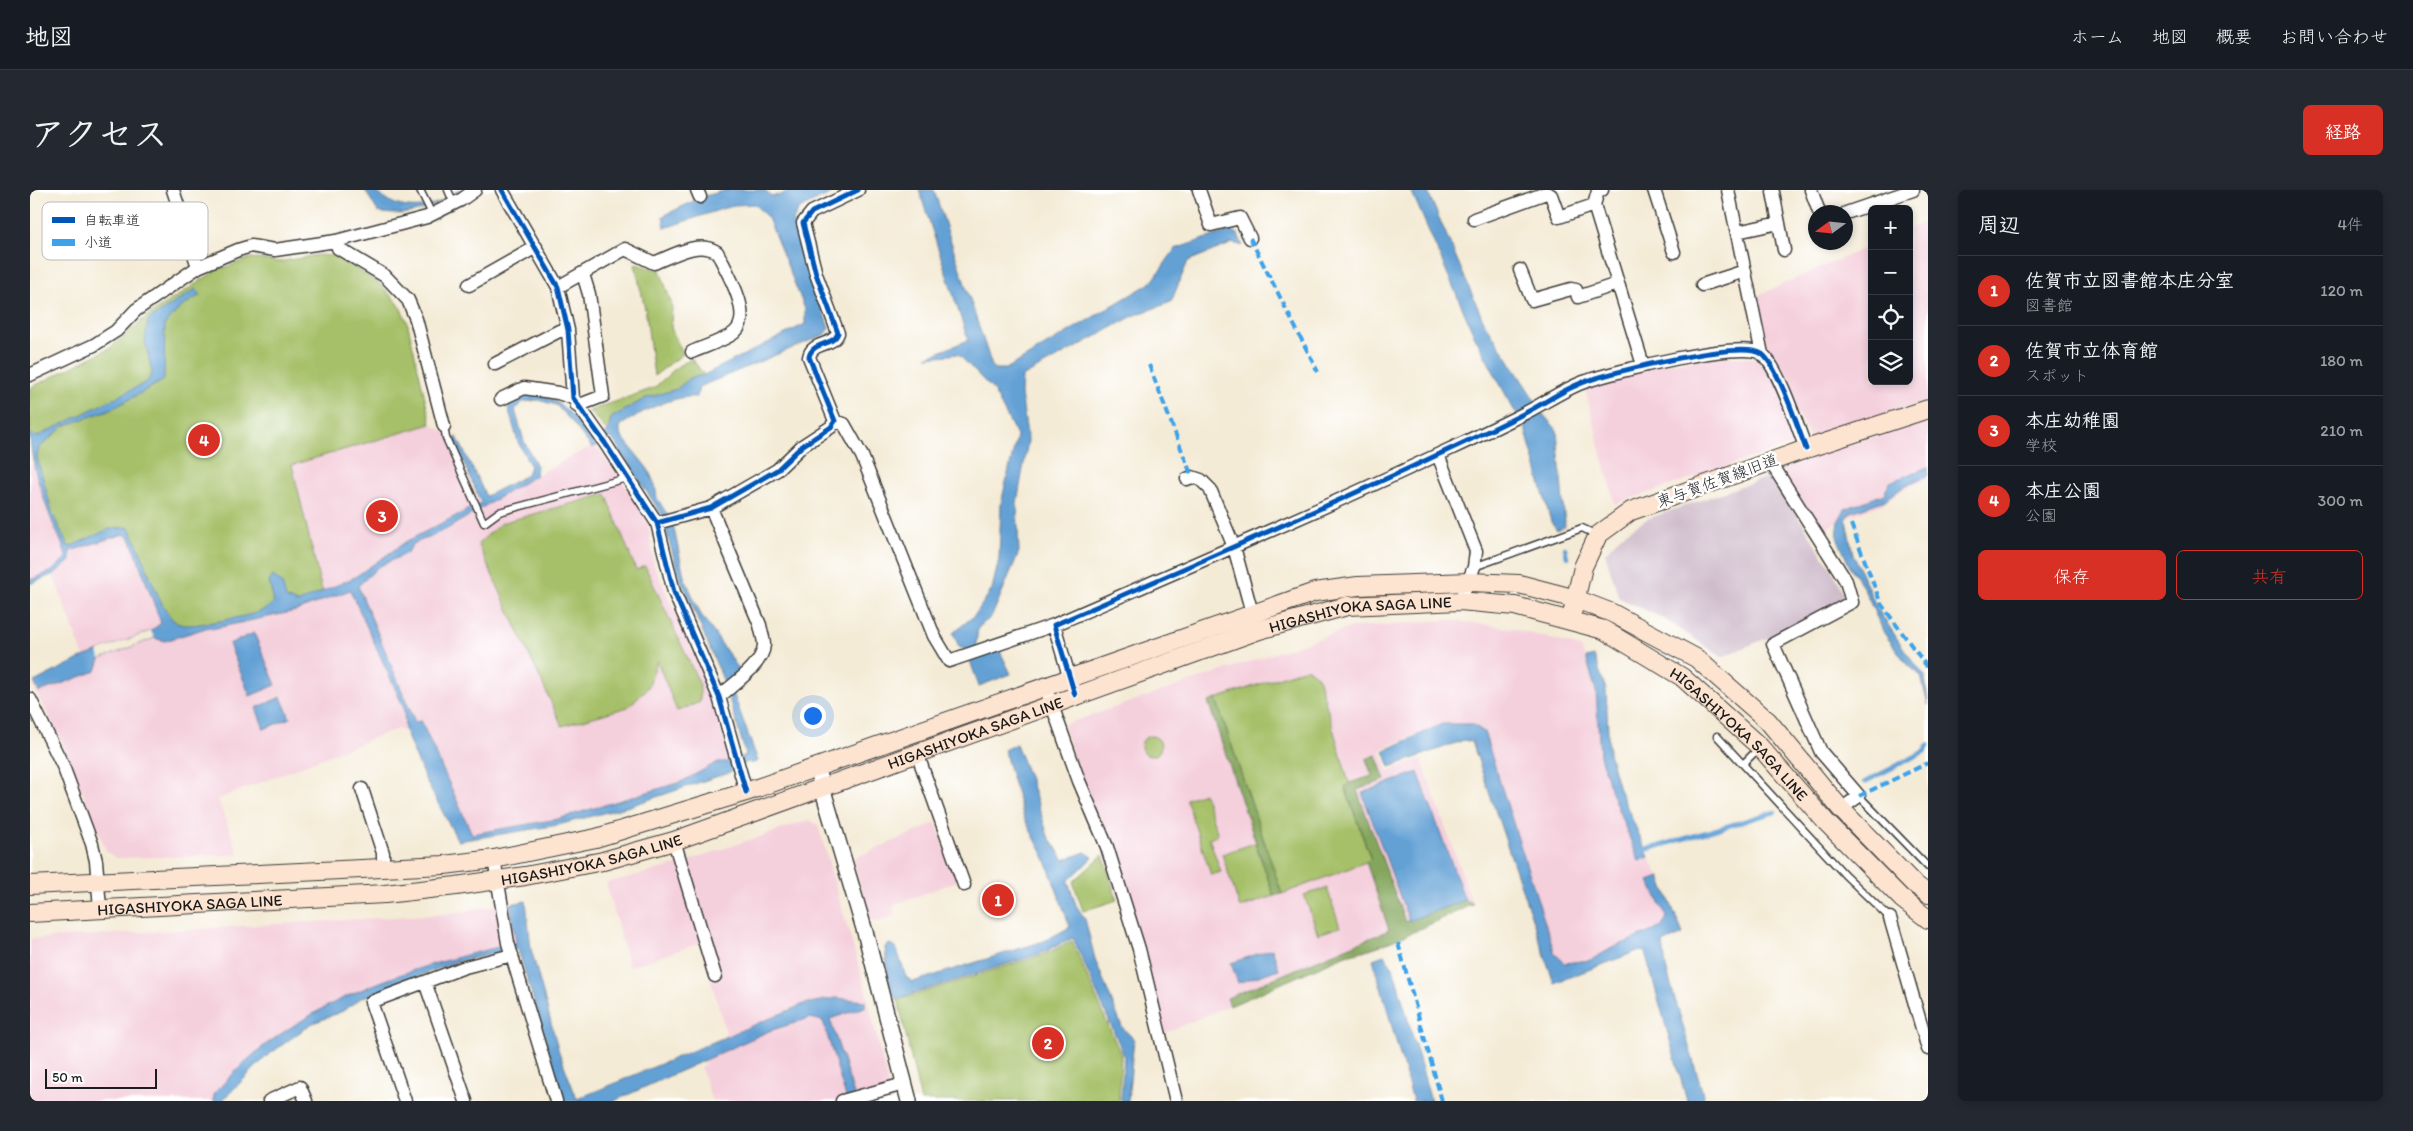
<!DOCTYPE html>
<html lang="ja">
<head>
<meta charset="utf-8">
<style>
	body { margin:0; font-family:Itim,"Klee One",sans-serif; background:#242831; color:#f1f3f6 }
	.controls { position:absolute; right:15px; top:15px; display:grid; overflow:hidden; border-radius:8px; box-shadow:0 2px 8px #0003 }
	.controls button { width:45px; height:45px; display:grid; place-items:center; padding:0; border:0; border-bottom:1px solid #363941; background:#171b24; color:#f1f3f6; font:25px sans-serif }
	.compass { position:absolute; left:1778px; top:15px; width:45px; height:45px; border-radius:50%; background:#171b24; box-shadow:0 2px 8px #0003; rotate:255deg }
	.scale { position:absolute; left:15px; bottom:12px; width:112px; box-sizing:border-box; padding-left:5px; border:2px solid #1c1c1c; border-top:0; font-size:14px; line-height:18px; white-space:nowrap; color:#1c1c1c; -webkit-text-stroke:4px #fff; paint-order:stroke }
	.you { position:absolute; left:782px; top:525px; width:18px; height:18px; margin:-12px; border:4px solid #fff; border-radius:50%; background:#1a73e8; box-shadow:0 0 0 8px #1a73e833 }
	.badge { display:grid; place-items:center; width:32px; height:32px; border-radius:50%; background:#d93025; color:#fff; font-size:16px; font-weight:700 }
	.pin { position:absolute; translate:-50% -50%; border:2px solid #fff; box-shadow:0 1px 5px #0006 }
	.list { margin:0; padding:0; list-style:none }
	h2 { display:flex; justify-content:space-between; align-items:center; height:65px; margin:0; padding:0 20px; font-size:21px }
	h2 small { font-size:16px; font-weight:400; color:#9ea1a6 }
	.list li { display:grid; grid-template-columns:32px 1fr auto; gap:15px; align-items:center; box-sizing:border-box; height:70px; padding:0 20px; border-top:1px solid #363941 }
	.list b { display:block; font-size:19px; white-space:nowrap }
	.list p { margin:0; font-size:16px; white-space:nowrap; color:#9ea1a6 }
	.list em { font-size:16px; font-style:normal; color:#9ea1a6 }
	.actions { display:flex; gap:10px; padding:15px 20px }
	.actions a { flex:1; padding:11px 0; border:1px solid #d93025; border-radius:8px; text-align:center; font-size:18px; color:#d93025 }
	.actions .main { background:#d93025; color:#fff }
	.icon { flex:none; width:28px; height:28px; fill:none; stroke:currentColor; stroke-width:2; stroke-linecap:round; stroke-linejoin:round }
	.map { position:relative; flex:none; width:1898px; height:911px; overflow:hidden; border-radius:8px }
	header { display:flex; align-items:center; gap:30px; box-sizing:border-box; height:70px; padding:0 25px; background:#171b24; border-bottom:1px solid #363941 }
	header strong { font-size:24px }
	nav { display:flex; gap:28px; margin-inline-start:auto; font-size:18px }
	.intro { display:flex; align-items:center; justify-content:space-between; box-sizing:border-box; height:120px; padding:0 30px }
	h1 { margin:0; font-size:35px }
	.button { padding:12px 22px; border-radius:8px; background:#d93025; color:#fff; font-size:18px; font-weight:700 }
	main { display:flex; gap:30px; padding:0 30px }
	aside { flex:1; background:#171b24; border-radius:8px; box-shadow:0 2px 8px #0003 }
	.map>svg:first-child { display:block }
</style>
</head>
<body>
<header>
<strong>地図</strong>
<nav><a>ホーム</a><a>地図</a><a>概要</a><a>お問い合わせ</a></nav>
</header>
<div class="intro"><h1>アクセス</h1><a class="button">経路</a></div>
<main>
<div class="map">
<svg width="1898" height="911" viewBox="0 0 1898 911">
	<rect width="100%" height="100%" fill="#fff"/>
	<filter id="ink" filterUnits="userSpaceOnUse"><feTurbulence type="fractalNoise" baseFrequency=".02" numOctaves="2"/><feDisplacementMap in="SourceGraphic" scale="10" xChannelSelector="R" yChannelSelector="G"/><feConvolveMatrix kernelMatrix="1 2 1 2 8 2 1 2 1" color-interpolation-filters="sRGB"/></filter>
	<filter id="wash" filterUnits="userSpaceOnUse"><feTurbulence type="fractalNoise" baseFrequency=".0096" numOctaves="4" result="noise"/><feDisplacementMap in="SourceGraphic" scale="20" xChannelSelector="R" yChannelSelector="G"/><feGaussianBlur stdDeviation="1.12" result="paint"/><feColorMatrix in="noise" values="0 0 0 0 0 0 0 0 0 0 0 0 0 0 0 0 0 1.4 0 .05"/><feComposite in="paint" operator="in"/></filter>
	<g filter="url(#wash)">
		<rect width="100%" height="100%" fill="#f4ebd6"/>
		<path fill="#f4cfdc" d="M1898 31V211L1779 248 1737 161 1724 107 1842 55V191H1879V39Z
			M1686 166 1727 168 1747 195 1770 252 1585 314 1554 196 1629 175Z
			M1898 229V288L1877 297 1853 314 1823 325 1788 342 1748 281 1791 264Z
			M401 234 419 245 450 315 502 285 511 283 565 254 592 291 618 333 624 375 671 481 701 569 699 572H688L651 592 528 629 442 644 390 531 385 532 375 541 367 539 188 609 209 665 86 668 76 661 32 552 3 496 55 470 22 382 0 391V276L7 272 95 343 295 405 291 397 262 275Z
			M1418 430 1480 438 1551 457 1566 501 1570 566 1581 602 1609 670 1619 667 1630 687 1619 691 1637 727 1632 737 1582 758 1561 770 1535 773 1525 764 1454 542 1412 534 1354 558 1351 562 1358 581 1391 569 1443 714 1372 747 1335 762 1316 765 1133 844 1033 535 1319 438Z
			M779 630 788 635 836 801 862 911H682L671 878 696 842 670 753 599 777 576 693 643 676Z
			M906 633 927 691 864 715 865 726 847 732 839 728 822 669Z
			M488 712 493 755 426 770 333 804 280 830 237 860 188 911H0V749L415 724Z"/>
		<path fill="#d0bdcc" d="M1743 285 1809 392 1815 411 1745 448H1737L1692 467 1634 429 1589 408 1575 363 1590 346 1617 329Z"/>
		<path fill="#a5c067" stroke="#606e42" d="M288 65 306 66 349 93 368 113 377 131 401 234 262 275 291 397 295 405C242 425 195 435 138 438L101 348 95 343 39 359 23 327 0 247V198L80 158 117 126 187 80 221 68 248 72Z
			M605 74 630 80 642 115 641 138 653 164 624 186 616 124Z
			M662 169 674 185 660 188 647 199 616 208 581 228 578 242 559 221 624 198 648 176Z
			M576 304 606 380 615 376 670 495V512L647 521 627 471 618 498 598 517 532 536 448 354 471 333Z
			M1277 478 1288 487 1319 593 1315 598 1341 670 1252 704 1186 509Z
			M1111 556a10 10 0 1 1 20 0a10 10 0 1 1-20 0Z
			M1174 603 1188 645 1179 648 1191 682 1181 685 1156 609Z
			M1225 653 1244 706 1210 718 1192 664Z
			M1073 665 1087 710 1053 721 1043 692Z
			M1297 698 1310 737 1288 744 1274 705Z
			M1042 751 1091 865 1089 911H891L868 810 1015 764Z"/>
		<path fill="#84a65c" stroke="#50613c" d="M1186 509 1252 704 1244 706 1178 512Z
			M1346 565 1355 590 1327 600 1375 731 1435 710 1443 714C1402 733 1360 756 1316 765L1200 816 1197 808 1359 740 1336 672 1341 669 1315 597 1319 593 1342 586 1336 569Z"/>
		<path fill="#64a1d5" stroke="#405e78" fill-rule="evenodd" d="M335 0H345C362 18 386 22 409 12 418 8 424 0 434 0 407 16 380 29 348 22Z
			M697 0H734L742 6 751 5 759 0H808L769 19 763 30 779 84 799 138 796 144 669 197 667 207C643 205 610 222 590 236V244L618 279 625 295 627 308 643 334 654 386 670 423 709 479 699 492 728 571 721 574 719 572 703 578V581L600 616 528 635 428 651 394 587 375 541 374 518 320 400 266 421 181 439 179 437 135 451 124 448 70 469 66 481 9 502 4 492 53 467 121 441 131 433 100 348 94 344 40 361V371L24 384 0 394V390L22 381 36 367C33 352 25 340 20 326 11 301 0 270 0 243L6 247 117 192 122 183 115 151 118 130 166 99 170 105 150 118 135 134 134 190 84 218 34 236 9 258 7 267 23 325 39 357 79 339 98 337C112 355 129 426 149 434 158 437 185 432 195 430 211 426 233 425 244 412L239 392 243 386 252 393 256 408 267 413 325 387 377 351 451 313 424 249 427 247 456 306 497 285 500 275 488 252 478 217C482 214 486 209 491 207 521 194 548 231 563 251L578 242 581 228 616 208 647 199 660 188 674 185 775 134V119L738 28 724 14 704 15 635 38 633 26 674 6ZM508 210 526 215 542 232 562 258 581 247 632 325 648 383 694 492 716 565 699 572H688L651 592 528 629 442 644 391 531 385 532 328 396 348 377 377 363 383 354 417 339 506 285 507 276 494 251 485 220 493 212Z
			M889 0H904L963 179H976L1122 92 1145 59 1201 40 1208 44 1213 56 1203 53 1158 71 1141 112 1103 126 992 187 991 204 998 251 987 313 989 362 962 426 948 438 946 454 952 464 969 459 981 484 949 496 936 460 929 457 923 443 945 425 962 399 969 369 971 313 987 246 963 200 928 164 897 167 938 150Z
			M1381 0H1397L1454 132 1506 212 1504 224 1511 222 1527 240 1535 336 1527 340 1521 332 1494 234 1497 227 1485 222 1445 147Z
			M1898 277V285L1876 295 1855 310 1821 322 1816 330 1823 364 1847 418 1876 462 1895 486 1898 515 1891 486 1877 474 1854 443 1831 393 1820 377 1807 347 1809 330 1815 319 1854 304 1860 292Z
			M224 443 246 495 220 506 199 454Z
			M1564 466 1576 499 1579 563 1589 599 1619 667 1609 671 1581 602 1570 566 1566 501 1556 468Z
			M251 507 260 528 234 539 226 518Z
			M1412 534H1442L1454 542 1525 764 1535 773 1561 770 1582 758 1632 737 1637 727 1619 691 1630 687 1653 744 1633 753 1636 778 1675 911H1657L1615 762 1608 761 1524 793 1442 552 1434 550 1360 577 1354 561Z
			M986 554 1001 592 1018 646 1034 670 1055 662 1063 667 1038 691 1046 715 1055 729 1065 769 1092 837 1104 849 1098 911H1091L1094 865 1043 748 1012 763 866 809 858 791 855 757 860 754 866 757 876 787 883 792 1014 751 1040 737 1015 668 994 628 974 560Z
			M1388 582 1435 710 1379 731 1332 603Z
			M496 711 501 759 529 862 547 909 774 814 806 808 835 811V817L800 829 826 911H817L793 831 780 828 739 841 584 911H534L488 759 426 772 331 808 313 821 281 834 237 866 192 911H183L185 902C201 886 217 869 235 855 316 796 391 775 486 753L480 714Z
			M1242 759 1249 779 1208 793 1201 773Z
			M1354 765 1363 777 1401 911H1383L1343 769Z"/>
		<path fill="#f4ebd6" d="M121 441 124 448 70 469 68 461Z"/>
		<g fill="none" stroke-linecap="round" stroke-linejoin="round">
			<path stroke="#64a1d5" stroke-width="4.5" d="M1535 358 1537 367
				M1835 592 1895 561 1898 555
				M1612 661 1745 622"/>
		</g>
	</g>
	<g filter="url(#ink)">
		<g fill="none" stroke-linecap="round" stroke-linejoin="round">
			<defs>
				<path id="service" d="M390 0 402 24
					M418 0 424 14
					M414 236 416 248 454 333 469 322 597 288
					M1444 377 1552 338 1567 345
					M1687 546 1815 685 1860 728
					M1713 574 1730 557
					M1829 606 1898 677"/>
				<path id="minor" d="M143 0 168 77
					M472 0 528 97 538 140 543 208 575 253 627 333 644 402 689 507 716 602
					M667 0 670 7
					M1169 0 1181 35 1210 28 1220 48
					M1572 0 1568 1 1564 15 1613 175
					M1624 0 1644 62
					M1698 0 1732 164
					M1781 0 1789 22
					M1743 2 1754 60
					M1816 23 1883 0
					M1444 29 1516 3 1521 5 1529 27 1564 15
					M1707 42 1749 33
					M306 51 308 58 355 86 378 110 386 129 414 236
					M1490 80 1502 110 1541 99 1546 100 1548 107 1587 94
					M439 95 506 57
					M1672 95 1715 81
					M528 97 595 59 624 73C644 65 668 50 687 62 696 80 724 125 705 142 696 150 673 157 662 162
					M465 174 529 141 538 140
					M0 185 64 155 86 141 106 120 168 77 208 60 221 56 245 60 306 51 397 27 431 10 445 0
					M471 209 494 198 528 203 543 208
					M547 216 573 206 559 104 553 84
					M805 231 814 234 832 266 904 446 919 471 1024 435
					M1408 265 1446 361 1444 377 1430 411
					M1740 271 1816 391 1822 412 1743 454 1791 562 1829 606 1811 619
					M1157 289 1162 287 1171 290 1180 299 1204 357 1222 423
					M681 318 730 435C731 441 734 449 734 455 733 475 703 494 689 507
					M627 333 681 318 747 280 772 256 801 237 805 231 779 167C782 151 803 157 808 143L786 84 773 33 782 22 828 0
					M1042 496 1024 435C1146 382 1268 330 1388 274 1424 257 1460 241 1495 223 1515 213 1535 198 1557 191 1583 182 1712 149 1732 164 1748 176 1768 238 1776 259
					M1019 507 1049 591 1077 657 1109 759 1146 911
					M0 509 33 576 62 654 66 671 70 718
					M887 563 934 695
					M332 599 353 663V678
					M644 651 685 786
					M464 669 478 753 526 911
					M1860 728 1898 859
					M395 792 436 911
					M239 911 270 897 276 911
					M375 911 341 812 435 777 482 765
					M812 911 874 894"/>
				<path id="tertiary" d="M786 577 835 742 879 911"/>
				<g id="secondary">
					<path d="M1543 420 1553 377 1568 345 1601 321 1776 259 1898 219"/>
					<path d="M0 695 414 675 464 669 566 648 716 602 1285 402 1328 396 1439 392 1489 394 1546 409 1582 423 1666 468 1738 531 1811 619 1883 693 1898 704"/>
					<path id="s1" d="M0 723 355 704 426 696 495 686 573 671 644 651 722 623 1229 440 1317 416 1430 411 1485 416 1574 440 1652 487 1730 557 1796 632 1872 709 1898 729"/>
				</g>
			</defs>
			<use href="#service" stroke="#3c3b38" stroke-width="9"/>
			<use href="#minor" stroke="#3c3b38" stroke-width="15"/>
			<use href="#tertiary" stroke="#3c3b38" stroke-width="18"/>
			<use href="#secondary" stroke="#3c3b38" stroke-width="20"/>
			<use href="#service" stroke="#fff" stroke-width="6"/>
			<use href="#minor" stroke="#fff" stroke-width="12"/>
			<use href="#tertiary" stroke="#fff" stroke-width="15"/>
			<use href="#secondary" stroke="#fde4d1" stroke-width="18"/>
			<path stroke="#3da2ea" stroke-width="4" stroke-dasharray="8 4" stroke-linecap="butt" d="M1220 48 1288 182
				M1119 175 1162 287
				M1821 334 1851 414 1898 478
				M1829 606 1898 573
				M1368 753 1412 911"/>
			<defs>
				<path id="cycleway" d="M472 0 528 97 538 140 543 208 575 253 627 333 644 402 689 507 716 602
					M627 333 681 318 747 280 772 256 801 237 805 231 779 167C782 151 803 157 808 143L786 84 773 33 782 22 828 0
					M1045 505 1024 435C1146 382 1268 330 1388 274 1424 257 1460 241 1495 223 1515 213 1535 198 1557 191 1583 182 1712 149 1732 164 1748 176 1768 238 1776 259"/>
			</defs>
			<use href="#cycleway" stroke="#fff" stroke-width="8"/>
			<use href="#cycleway" stroke="#0057b8" stroke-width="5"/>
		</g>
	</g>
	<g text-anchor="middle" stroke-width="5" stroke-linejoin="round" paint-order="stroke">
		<g font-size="16" fill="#1c1c1c" stroke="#fff">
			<text transform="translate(1687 290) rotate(-20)" y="6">東与賀佐賀線旧道</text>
			<text dy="6" stroke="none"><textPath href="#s1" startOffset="1375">HIGASHIYOKA SAGA LINE</textPath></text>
			<text dy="6" stroke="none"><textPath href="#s1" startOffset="970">HIGASHIYOKA SAGA LINE</textPath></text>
			<text dy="6" stroke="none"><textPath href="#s1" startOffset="1795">HIGASHIYOKA SAGA LINE</textPath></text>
			<text dy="6" stroke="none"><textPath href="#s1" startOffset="565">HIGASHIYOKA SAGA LINE</textPath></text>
			<text dy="6" stroke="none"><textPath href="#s1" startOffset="160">HIGASHIYOKA SAGA LINE</textPath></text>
		</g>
	</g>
	<rect x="12" y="12" width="166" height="58" rx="8" fill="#fff" stroke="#bbb" stroke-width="1"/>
	<rect x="22" y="27" width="23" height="6" fill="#0057b8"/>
	<rect x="22" y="49" width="23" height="7" fill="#3da2ea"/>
	<g font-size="14" fill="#1c1c1c">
		<text x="54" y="35">自転車道</text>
		<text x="54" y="57">小道</text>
	</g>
</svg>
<div class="controls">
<button>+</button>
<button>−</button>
<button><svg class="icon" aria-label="locate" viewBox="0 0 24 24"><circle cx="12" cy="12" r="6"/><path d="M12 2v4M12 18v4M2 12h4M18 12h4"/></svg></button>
<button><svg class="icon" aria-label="layers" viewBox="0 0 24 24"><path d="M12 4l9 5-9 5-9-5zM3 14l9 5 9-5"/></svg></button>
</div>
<svg class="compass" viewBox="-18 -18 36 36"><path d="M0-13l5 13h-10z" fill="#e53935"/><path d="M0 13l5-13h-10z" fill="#9ea1a6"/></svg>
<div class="scale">50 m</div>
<div class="you"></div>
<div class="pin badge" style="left:968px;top:710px">1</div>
<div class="pin badge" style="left:1018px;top:853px">2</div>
<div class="pin badge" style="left:352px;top:326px">3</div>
<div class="pin badge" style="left:174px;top:250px">4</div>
</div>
<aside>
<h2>周辺<small>4件</small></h2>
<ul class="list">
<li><span class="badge">1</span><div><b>佐賀市立図書館本庄分室</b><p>図書館</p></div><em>120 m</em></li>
<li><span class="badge">2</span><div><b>佐賀市立体育館</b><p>スポット</p></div><em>180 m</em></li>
<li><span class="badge">3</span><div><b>本庄幼稚園</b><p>学校</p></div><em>210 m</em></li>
<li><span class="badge">4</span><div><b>本庄公園</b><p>公園</p></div><em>300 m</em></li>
</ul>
<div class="actions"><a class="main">保存</a><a>共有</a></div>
</aside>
</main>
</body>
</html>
